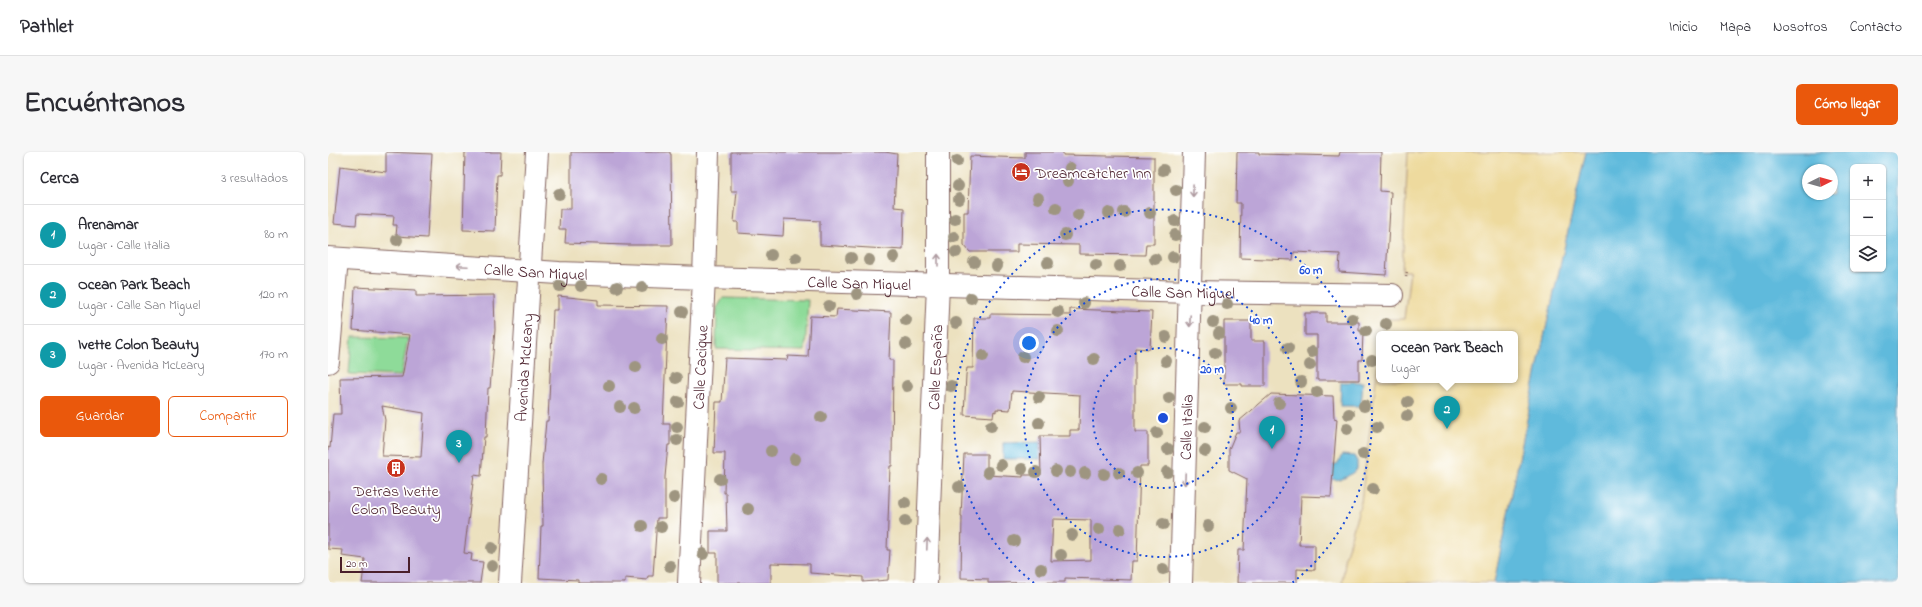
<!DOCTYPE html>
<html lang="es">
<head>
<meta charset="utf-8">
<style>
	body { margin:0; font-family:"Indie Flower",sans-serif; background:#f7f7f7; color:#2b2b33 }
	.controls { position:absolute; right:12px; top:12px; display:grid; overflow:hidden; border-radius:6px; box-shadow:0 1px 3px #0004 }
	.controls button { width:36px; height:36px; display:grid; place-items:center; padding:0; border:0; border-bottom:1px solid #e1e1e2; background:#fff; color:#2b2b33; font:20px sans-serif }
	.compass { position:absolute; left:1474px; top:12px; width:36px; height:36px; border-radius:50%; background:#fff; box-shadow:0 1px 3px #0004; rotate:85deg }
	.scale { position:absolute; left:12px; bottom:10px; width:70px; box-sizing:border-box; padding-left:4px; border:2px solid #4a1f2b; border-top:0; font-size:11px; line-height:14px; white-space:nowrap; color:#4a1f2b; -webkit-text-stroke:3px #fff; paint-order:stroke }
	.you { position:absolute; left:701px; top:191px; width:14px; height:14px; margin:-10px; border:3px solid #fff; border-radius:50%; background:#1a73e8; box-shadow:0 0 0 6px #1a73e833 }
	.badge { display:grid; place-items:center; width:26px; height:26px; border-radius:50%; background:#ea580c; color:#fff; font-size:13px; font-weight:700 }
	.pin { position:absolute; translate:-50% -33px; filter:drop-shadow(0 1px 2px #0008) }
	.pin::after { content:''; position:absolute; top:21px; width:14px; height:12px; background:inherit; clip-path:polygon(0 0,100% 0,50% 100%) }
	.popup { position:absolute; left:1048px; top:179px; width:142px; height:52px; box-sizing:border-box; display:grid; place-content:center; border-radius:6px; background:#fff; filter:drop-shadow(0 1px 3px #0005); font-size:13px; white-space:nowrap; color:#7c7c81 }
	.popup b { font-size:15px; color:#2b2b33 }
	.popup::after { content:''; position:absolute; left:50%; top:100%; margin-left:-8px; border:8px solid transparent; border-top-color:#fff }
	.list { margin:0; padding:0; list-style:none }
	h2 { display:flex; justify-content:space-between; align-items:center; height:52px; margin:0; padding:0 16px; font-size:17px }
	h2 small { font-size:13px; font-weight:400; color:#7c7c81 }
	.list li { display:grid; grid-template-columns:26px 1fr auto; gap:12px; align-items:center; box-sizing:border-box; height:60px; padding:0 16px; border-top:1px solid #e1e1e2 }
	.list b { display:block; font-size:15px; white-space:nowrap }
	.list p { margin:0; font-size:13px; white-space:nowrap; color:#7c7c81 }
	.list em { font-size:13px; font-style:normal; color:#7c7c81 }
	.actions { display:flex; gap:8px; padding:12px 16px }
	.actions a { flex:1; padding:9px 0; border:1px solid #ea580c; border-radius:6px; text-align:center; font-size:14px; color:#ea580c }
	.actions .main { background:#ea580c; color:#fff }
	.icon { flex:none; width:22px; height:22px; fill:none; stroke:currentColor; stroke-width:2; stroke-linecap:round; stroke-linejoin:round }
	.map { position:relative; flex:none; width:1570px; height:431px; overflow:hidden; border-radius:6px }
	header { display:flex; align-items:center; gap:24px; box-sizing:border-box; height:56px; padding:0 20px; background:#fff; border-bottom:1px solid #e1e1e2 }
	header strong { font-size:19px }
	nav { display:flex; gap:22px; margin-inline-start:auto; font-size:14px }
	.intro { display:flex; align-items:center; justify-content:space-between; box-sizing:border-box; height:96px; padding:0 24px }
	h1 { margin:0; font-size:28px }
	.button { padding:10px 18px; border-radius:6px; background:#ea580c; color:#fff; font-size:14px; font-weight:700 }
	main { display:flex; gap:24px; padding:0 24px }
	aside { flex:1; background:#fff; border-radius:6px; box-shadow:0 1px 3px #0004 }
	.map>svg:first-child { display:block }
</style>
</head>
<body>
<header>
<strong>Pathlet</strong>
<nav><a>Inicio</a><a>Mapa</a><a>Nosotros</a><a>Contacto</a></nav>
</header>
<div class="intro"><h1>Encuéntranos</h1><a class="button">Cómo llegar</a></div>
<main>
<aside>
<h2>Cerca<small>3 resultados</small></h2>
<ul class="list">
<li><span class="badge" style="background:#0f9aa8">1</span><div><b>Arenamar</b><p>Lugar · Calle Italia</p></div><em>80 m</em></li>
<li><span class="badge" style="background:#0f9aa8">2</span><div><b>Ocean Park Beach</b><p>Lugar · Calle San Miguel</p></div><em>120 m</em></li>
<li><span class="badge" style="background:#0f9aa8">3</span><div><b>Ivette Colon Beauty</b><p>Lugar · Avenida McLeary</p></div><em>170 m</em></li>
</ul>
<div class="actions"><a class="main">Guardar</a><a>Compartir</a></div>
</aside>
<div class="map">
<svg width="1570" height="431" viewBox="0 0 1570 431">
	<rect width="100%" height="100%" fill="#fff"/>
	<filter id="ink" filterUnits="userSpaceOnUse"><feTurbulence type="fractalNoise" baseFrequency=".025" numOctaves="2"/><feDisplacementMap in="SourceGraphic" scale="8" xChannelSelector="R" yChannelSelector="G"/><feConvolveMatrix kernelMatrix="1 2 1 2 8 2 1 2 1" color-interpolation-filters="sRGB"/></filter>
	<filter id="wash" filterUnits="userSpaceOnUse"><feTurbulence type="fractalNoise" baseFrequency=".012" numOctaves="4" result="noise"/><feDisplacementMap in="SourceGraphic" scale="16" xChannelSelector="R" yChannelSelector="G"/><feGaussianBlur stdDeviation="0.9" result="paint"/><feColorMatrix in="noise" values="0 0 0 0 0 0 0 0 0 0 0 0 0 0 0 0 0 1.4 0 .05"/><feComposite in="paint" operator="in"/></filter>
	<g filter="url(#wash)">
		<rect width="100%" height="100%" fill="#ece1bf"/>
		<path fill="#8edb99" stroke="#6c7d62" d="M395 146 480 148 477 199 388 197 389 156Z
			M24 185 80 186 73 224 21 222Z"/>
		<path fill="#eeda9e" stroke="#9c7c64" d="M1080 0H1258L1212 203 1166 431H1014L1018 403 1033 350 1051 204V228H1187V182H1054L1056 167H1076L1082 119H1074Z"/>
		<path fill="#5ebadc" stroke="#546c84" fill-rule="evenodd" d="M1258 0H1570V431H1166L1212 203ZM1525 15H1555V117H1525ZM1480 18H1504V42H1480Z
			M1013 230H1035L1033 254H1012Z
			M712 290V307H675V291Z
			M1014 303 1026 304 1029 309V317C1021 324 1012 331 1000 326L1001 316 1010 311Z"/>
		<g id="blocks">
			<path fill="#bca5d7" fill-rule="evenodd" d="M58 0 104 2 99 86 68 84 69 73H65L66 64 29 62 28 73 6 71 12 14 58 20Z
				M137 0H173L172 23H169L167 79 135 78Z
				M243 0H342V2H343L344 93H299L237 91 238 77H231L232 57H243Z
				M403 0H557L569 2 566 55 576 56 575 98 492 93V69L456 67 455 84 410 81V70H406L409 39H403Z
				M697 0H735V3L826 5V92H818L817 103 751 102V93L689 92V100H642L636 93V60H640L642 4 697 6Z
				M909 0H931V2L1011 4 1012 0H1053L1052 39 1063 40 1058 123 1011 120 1012 102 966 100 965 108 912 106 913 51H908Z
				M27 135 88 138V144L166 143 167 178 162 236H160L158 285H156L153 324 146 323 136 401 144 402 143 409 155 410 152 431H34L37 407 14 404 15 398 0 397V295L2 296 5 262H13L12 226 74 225 82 183 25 178ZM54 254 96 261 93 305 54 304 57 268Z
				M230 144 270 148V153L340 154 335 272H342V293H340L337 325V366H329L325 424H320L319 428 297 426V431H250V428L211 426 213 374H215L214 312 218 269H220L225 158H230Z
				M509 157 563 160 561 208H565L564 314H562L559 398H562L560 428 535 430V425L482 421V412L443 411V431H389V401H382V379H399L398 341H396L397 301H386L388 250H394L397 206 459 208 460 204 480 205 482 164 508 165Z
				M742 157 824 160 822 197 807 196V280H820V314H812L809 409H804L803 428 737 426V430L660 431V427L633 426 634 364H633L636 302H659V323L695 325V323H713L712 284H742V278H751L752 243 684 239 682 258 668 257V260L666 259 665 265 636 263 638 223 639 216H645L646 166H662V162L742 163ZM725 367 763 368V408L723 409Z
				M977 161H998V170H1031V179H1035L1034 208H1031V228H989V183H977Z
				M896 169H923V189H937V234H914V232H896Z
				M943 242 1005 244 1006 266 1009 267 1003 345 973 344 971 393H987V418L969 417V431H909L910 398H916L919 327 901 318V297L908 280H912L911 269Z"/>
		</g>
	</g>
	<g filter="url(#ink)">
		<use href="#blocks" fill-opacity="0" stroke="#83635f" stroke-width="1"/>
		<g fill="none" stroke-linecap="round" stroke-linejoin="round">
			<defs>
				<g id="minor">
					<path id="s1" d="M0 106 231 121 376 126 863 140 1064 143"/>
					<path d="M0 210 9 107"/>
					<path id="s2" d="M361 431 376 126 380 0"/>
					<path id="s3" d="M598 431 610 132V0"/>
					<path id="s4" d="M853 431 866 0"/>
				</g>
				<g id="tertiary">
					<path id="s5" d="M182 431 209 0"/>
				</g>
			</defs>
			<use href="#minor" stroke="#83635f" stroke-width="24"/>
			<use href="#tertiary" stroke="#83635f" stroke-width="24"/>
			<path stroke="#83635f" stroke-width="2.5" stroke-dasharray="1 3" stroke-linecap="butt" d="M1078 125 1079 119"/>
			<use href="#minor" stroke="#fff" stroke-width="22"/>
			<use href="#tertiary" stroke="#fff" stroke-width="22"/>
		</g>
		<g fill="#9e9580">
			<circle cx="629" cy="9" r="6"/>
			<circle cx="742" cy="16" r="6"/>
			<circle cx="835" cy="18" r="6"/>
			<circle cx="740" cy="29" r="6"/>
			<circle cx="630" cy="34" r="6"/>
			<circle cx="848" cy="38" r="6"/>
			<circle cx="231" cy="42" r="6"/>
			<circle cx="710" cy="46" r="6"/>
			<circle cx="631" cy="47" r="6"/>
			<circle cx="728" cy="56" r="6"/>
			<circle cx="796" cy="60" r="6"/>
			<circle cx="781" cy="61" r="6"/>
			<circle cx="822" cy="61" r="6"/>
			<circle cx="750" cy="63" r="6"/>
			<circle cx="627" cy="67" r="6"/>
			<circle cx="847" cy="69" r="6"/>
			<circle cx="737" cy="83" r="6"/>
			<circle cx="847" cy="83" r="6"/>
			<circle cx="626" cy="85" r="6"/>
			<circle cx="69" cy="88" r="6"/>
			<circle cx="628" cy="100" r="6"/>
			<circle cx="443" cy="103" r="6"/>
			<circle cx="566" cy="105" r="6"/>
			<circle cx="845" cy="105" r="6"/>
			<circle cx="468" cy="106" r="6"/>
			<circle cx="523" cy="106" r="6"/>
			<circle cx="827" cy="107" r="6"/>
			<circle cx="541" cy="108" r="6"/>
			<circle cx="646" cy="110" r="6"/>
			<circle cx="720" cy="111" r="6"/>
			<circle cx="768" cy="113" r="6"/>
			<circle cx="669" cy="114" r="6"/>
			<circle cx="792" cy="114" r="6"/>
			<circle cx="232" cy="134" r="6"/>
			<circle cx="253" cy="134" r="6"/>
			<circle cx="289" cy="135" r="6"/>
			<circle cx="314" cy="135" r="6"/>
			<circle cx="529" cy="142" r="6"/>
			<circle cx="643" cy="146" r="6"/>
			<circle cx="756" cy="151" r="6"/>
			<circle cx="899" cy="152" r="6"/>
			<circle cx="501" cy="154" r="6"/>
			<circle cx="354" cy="160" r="6"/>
			<circle cx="730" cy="160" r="6"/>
			<circle cx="1024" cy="167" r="6"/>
			<circle cx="578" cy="168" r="6"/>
			<circle cx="885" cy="170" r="6"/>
			<circle cx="628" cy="171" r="6"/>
			<circle cx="1058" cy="172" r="6"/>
			<circle cx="730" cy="179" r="6"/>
			<circle cx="1038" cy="179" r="6"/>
			<circle cx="891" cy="181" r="6"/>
			<circle cx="838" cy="185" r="6"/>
			<circle cx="334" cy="187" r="6"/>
			<circle cx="578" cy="192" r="6"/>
			<circle cx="960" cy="196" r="6"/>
			<circle cx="984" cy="200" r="6"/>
			<circle cx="887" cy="201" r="6"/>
			<circle cx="655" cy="204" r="6"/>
			<circle cx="695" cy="205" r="6"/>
			<circle cx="766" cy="207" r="6"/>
			<circle cx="1044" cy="208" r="6"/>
			<circle cx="838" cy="209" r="6"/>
			<circle cx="982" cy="213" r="6"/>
			<circle cx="308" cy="215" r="6"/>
			<circle cx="348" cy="226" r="6"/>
			<circle cx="973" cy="230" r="6"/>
			<circle cx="281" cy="234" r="6"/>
			<circle cx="579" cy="234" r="6"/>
			<circle cx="623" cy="234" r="6"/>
			<circle cx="989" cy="240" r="6"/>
			<circle cx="711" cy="245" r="6"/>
			<circle cx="841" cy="246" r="6"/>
			<circle cx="350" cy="250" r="6"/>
			<circle cx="1080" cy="250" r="6"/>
			<circle cx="951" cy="251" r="6"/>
			<circle cx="1036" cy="254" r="6"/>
			<circle cx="292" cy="255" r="6"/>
			<circle cx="306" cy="256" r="6"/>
			<circle cx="903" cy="256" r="6"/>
			<circle cx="1021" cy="262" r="6"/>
			<circle cx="1079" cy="264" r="6"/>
			<circle cx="493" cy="265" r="6"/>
			<circle cx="711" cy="271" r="6"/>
			<circle cx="663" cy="274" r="6"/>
			<circle cx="349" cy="275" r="6"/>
			<circle cx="877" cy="275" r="6"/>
			<circle cx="1049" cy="275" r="6"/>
			<circle cx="1019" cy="277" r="6"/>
			<circle cx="829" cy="281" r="6"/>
			<circle cx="349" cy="288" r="6"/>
			<circle cx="840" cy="297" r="6"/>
			<circle cx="443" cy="299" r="6"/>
			<circle cx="877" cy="299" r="6"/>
			<circle cx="1035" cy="302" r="6"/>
			<circle cx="467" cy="307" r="6"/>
			<circle cx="673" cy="313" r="6"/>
			<circle cx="694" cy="317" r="6"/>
			<circle cx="728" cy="319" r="6"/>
			<circle cx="660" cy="320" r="6"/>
			<circle cx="708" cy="320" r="6"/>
			<circle cx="742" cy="320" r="6"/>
			<circle cx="839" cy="320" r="6"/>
			<circle cx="757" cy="321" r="6"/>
			<circle cx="791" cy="321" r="6"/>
			<circle cx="809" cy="321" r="6"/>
			<circle cx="776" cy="322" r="6"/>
			<circle cx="273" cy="327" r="6"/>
			<circle cx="392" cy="327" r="6"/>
			<circle cx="631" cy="335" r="6"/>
			<circle cx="1045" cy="337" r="6"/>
			<circle cx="346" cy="346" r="6"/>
			<circle cx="577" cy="351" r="6"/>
			<circle cx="420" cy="357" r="6"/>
			<circle cx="577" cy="369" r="6"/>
			<circle cx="835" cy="372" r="6"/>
			<circle cx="314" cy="374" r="6"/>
			<circle cx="880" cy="374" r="6"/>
			<circle cx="333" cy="375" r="6"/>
			<circle cx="771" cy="377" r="6"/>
			<circle cx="792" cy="377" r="6"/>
			<circle cx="744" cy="383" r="6"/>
			<circle cx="686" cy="389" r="6"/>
			<circle cx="164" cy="396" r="6"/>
			<circle cx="375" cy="402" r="6"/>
			<circle cx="733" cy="403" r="6"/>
			<circle cx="164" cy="414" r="6"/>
			<circle cx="342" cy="414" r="6"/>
			<circle cx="713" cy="417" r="6"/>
			<circle cx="835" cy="417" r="6"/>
		</g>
		<defs><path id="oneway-shaft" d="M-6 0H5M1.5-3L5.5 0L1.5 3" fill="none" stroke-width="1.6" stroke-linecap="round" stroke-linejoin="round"/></defs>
		<g stroke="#ae9aa0">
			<use href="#oneway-shaft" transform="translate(865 39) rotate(91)"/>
			<use href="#oneway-shaft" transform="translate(610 108) rotate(-90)"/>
			<use href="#oneway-shaft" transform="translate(134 114) rotate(-177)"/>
			<use href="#oneway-shaft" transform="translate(862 169) rotate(92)"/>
			<use href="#oneway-shaft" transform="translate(857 327) rotate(92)"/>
			<use href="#oneway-shaft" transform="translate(599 392) rotate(-88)"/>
		</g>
	</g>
	<g fill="none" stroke="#1d4ed8" stroke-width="2" stroke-dasharray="2 4">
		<circle cx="835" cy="266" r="70"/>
		<circle cx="835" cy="266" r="139"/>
		<path d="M706 431A209 209 0 1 1 964 431"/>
	</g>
	<defs>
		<symbol id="hotel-disc" viewBox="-11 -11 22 22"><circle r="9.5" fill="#c8321e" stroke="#fff"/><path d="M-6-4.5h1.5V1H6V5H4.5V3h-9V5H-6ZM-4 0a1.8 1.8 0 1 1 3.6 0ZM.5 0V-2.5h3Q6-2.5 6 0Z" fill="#fff"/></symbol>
		<symbol id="building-disc" viewBox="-11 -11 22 22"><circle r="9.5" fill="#c8321e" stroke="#fff"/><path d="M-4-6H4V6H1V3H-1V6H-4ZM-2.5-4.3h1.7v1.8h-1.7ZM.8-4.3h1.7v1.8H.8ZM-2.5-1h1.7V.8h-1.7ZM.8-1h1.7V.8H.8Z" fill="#fff"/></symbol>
	</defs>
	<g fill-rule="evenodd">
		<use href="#hotel-disc" x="682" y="9" width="22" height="22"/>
		<use href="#building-disc" x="57" y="305" width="22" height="22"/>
	</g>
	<g text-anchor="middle" stroke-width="3.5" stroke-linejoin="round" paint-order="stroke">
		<g font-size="16" fill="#4a1f2b" stroke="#fff" text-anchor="start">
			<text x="707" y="26">Dreamcatcher Inn</text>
			<text x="68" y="344" text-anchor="middle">Detras Ivette<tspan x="68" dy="18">Colon Beauty</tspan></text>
		</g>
		<g font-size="16" fill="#4a1f2b" stroke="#fff">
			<text dy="6" stroke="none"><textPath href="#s1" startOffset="208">Calle San Miguel</textPath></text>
			<text dy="6" stroke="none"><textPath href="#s1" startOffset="532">Calle San Miguel</textPath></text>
			<text dy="6" stroke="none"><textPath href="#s1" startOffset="856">Calle San Miguel</textPath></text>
			<text dy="6" stroke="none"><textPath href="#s5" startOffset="216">Avenida McLeary</textPath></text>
			<text dy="6" stroke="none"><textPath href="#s2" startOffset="216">Calle Cacique</textPath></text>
			<text dy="6" stroke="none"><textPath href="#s3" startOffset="216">Calle España</textPath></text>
			<text dy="6" stroke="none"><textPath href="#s4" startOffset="156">Calle Italia</textPath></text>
		</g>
	</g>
	<circle cx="835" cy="266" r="6" fill="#1d4ed8" stroke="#fff" stroke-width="2"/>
	<g font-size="12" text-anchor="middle" font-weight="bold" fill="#1d4ed8" stroke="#fff" stroke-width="3.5" stroke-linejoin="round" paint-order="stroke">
		<text x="983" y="122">60 m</text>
		<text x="933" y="172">40 m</text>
		<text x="884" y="221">20 m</text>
	</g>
</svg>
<div class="controls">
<button>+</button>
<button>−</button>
<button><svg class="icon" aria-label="layers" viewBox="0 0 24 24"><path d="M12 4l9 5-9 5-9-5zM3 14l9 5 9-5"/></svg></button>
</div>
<svg class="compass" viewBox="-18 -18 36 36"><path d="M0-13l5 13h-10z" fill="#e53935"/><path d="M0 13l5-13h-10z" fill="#7c7c81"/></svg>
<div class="scale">20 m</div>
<div class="you"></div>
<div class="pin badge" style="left:944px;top:297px;background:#0f9aa8">1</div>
<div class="pin badge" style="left:1119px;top:277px;background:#0f9aa8">2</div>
<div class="popup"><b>Ocean Park Beach</b>Lugar</div>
<div class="pin badge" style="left:131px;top:311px;background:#0f9aa8">3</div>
</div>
</main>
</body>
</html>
